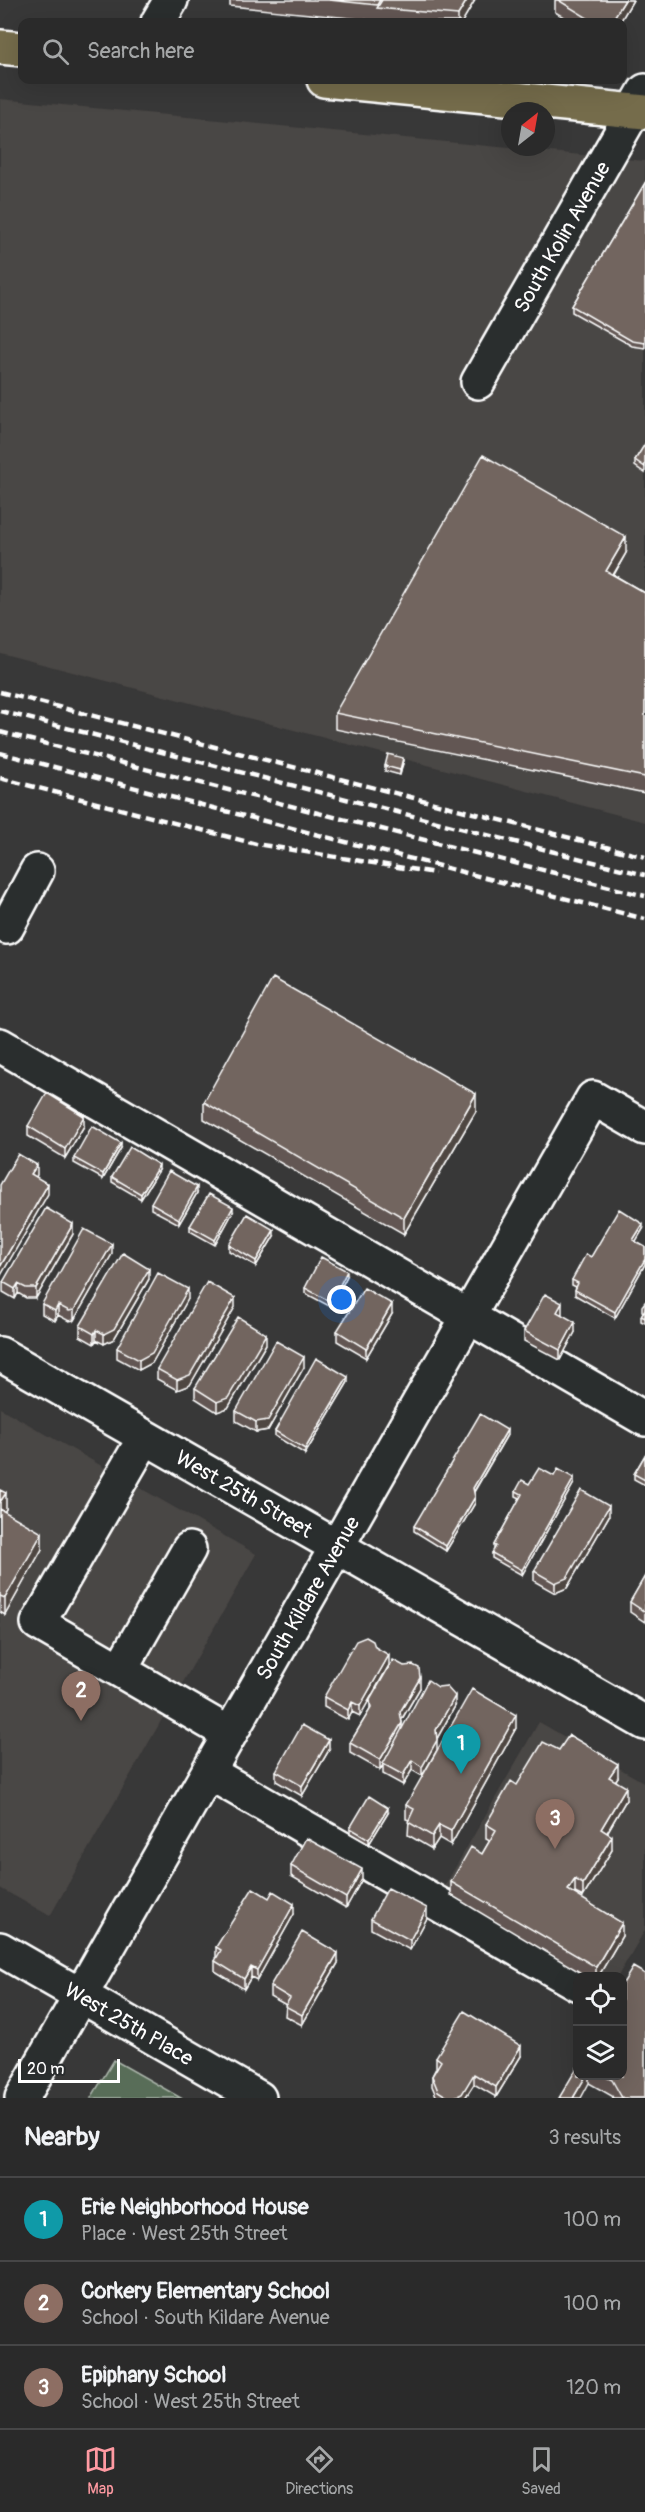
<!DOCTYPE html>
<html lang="en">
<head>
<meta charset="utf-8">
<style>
	body { margin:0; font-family:Pangolin,sans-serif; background:#323232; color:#f1f3f6 }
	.controls { position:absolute; right:18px; bottom:18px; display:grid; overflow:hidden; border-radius:12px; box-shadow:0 6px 24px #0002 }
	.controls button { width:54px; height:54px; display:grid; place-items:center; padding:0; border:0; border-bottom:2px solid #464647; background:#2a2a2a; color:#f1f3f6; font:30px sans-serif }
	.compass { position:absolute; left:501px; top:102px; width:54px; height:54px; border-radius:50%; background:#2a2a2a; box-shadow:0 6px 24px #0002; rotate:31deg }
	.scale { position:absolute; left:18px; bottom:15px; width:102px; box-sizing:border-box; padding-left:6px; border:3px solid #fff; border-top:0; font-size:16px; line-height:21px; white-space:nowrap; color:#fff; -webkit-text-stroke:4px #2a2d2e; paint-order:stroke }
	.you { position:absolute; left:342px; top:1300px; width:21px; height:21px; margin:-15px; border:4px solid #fff; border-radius:50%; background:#1a73e8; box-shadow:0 0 0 9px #1a73e833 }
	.badge { display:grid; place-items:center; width:39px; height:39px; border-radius:50%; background:#ff9aa2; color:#fff; font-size:20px; font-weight:700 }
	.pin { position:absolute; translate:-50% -50px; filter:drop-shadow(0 2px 3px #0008) }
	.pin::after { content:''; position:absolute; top:32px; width:21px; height:18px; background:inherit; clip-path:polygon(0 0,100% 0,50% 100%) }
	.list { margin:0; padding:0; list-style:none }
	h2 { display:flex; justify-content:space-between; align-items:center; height:78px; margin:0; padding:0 24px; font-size:26px }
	h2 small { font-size:20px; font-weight:400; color:#a5a7a8 }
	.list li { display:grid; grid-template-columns:39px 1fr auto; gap:18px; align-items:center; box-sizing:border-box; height:84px; padding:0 24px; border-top:2px solid #464647 }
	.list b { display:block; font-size:22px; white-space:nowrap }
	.list p { margin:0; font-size:20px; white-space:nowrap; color:#a5a7a8 }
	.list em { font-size:20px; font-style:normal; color:#a5a7a8 }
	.icon { flex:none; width:33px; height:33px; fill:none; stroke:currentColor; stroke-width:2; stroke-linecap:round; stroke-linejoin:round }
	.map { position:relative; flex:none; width:645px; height:2098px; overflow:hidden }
	.search { position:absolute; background:#2a2a2a; box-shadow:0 6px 24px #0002; left:18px; right:18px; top:18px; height:66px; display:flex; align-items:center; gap:15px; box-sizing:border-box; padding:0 21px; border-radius:12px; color:#a5a7a8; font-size:22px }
	.sheet { height:330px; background:#2a2a2a }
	nav { display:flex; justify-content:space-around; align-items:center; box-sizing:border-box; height:84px; border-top:2px solid #464647; background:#2a2a2a; font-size:16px; color:#a5a7a8 }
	nav a { display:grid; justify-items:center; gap:3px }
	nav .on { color:#ff9aa2 }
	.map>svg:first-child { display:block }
</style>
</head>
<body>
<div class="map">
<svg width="645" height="2098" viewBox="0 0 645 2098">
	<rect width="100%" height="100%" fill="#383838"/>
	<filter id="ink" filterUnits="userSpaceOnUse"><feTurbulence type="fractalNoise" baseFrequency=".0167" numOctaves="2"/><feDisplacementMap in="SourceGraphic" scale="12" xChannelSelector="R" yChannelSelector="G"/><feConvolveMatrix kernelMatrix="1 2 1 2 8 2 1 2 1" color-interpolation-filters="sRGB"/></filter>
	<g filter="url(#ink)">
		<path fill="#494644" d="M0 99 645 161V822L0 653Z
			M0 1408 256 1554 50 1916 0 1888Z
			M539 1722 645 1783V1930L618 1976H578L428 1915Z"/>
		<path fill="#596d58" stroke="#acb6ac" stroke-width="1.5" d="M114 2060 181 2098H91Z"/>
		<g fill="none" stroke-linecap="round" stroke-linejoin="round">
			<defs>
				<path id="minor" d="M158 22 171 0
					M478 382 645 91
					M7 927 37 871
					M0 1045 645 1419
					M0 1354 645 1723
					M145 1437 38 1623 230 1734
					M120 1670 189 1549
					M208 1772 578 1984
					M0 1949 259 2098
					M22 2098 593 1098 645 1128"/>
				<path id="major" d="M0 47 22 49
					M324 80 645 112"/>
			</defs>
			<use href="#minor" stroke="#fff" stroke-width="38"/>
			<use href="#major" stroke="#fff" stroke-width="38"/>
			<use href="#minor" stroke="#2a2d2e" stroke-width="33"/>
			<use href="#major" stroke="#746c4b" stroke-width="33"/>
			<path stroke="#fff" stroke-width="4.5" stroke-dasharray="9 4.5" stroke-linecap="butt" d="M0 692 645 857
				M0 711 645 875
				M0 732 645 896
				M0 753 645 919
				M0 778 256 844 435 873"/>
		</g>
		<path fill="#625752" stroke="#fff" stroke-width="1.5" d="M230 0H475L462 22H390L230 6Z
			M555 0H633L620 22H572L555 12Z
			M645 183V348L632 346 572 312V306Z
			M645 444V473L635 466V460Z
			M626 553 614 575 645 593V793L335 729V713Z
			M403 763 400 775 385 771V766Z
			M204 1102 476 1111 404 1234 204 1119Z
			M28 1126H84L65 1158 28 1136Z
			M121 1148 103 1179 74 1163V1158Z
			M159 1170 141 1199 112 1182V1177Z
			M197 1193 179 1224 151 1209V1203Z
			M233 1212 215 1245 190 1231V1226Z
			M643 1229 635 1242 645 1247V1264L615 1318 575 1295V1290L576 1287 572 1285V1280L591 1257Z
			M73 1234 36 1298H26L18 1293 15 1299 3 1292V1282Z
			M274 1236 256 1266 229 1251V1245Z
			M112 1254 74 1320 69 1321 58 1315 55 1321 42 1314V1304Z
			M347 1276 331 1307 305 1293V1288Z
			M149 1279 114 1339 104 1344 96 1340 94 1344 80 1336V1326Z
			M188 1299 152 1363 139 1370 117 1358V1348Z
			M645 1302V1323L641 1321V1316L643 1312 642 1311V1306Z
			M235 1307 190 1385 177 1390 157 1379V1369Z
			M562 1313 561 1314 575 1332 560 1360 524 1341V1331Z
			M392 1314 366 1358 337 1341V1331Z
			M266 1344 228 1408 217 1412 195 1398V1388Z
			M304 1367 268 1430 256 1432 236 1421V1411Z
			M348 1382 305 1454 275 1436V1431Z
			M507 1435 474 1492 475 1503 446 1551 414 1531V1526Z
			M645 1455V1485L634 1479V1474Z
			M554 1476 574 1483 522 1575 492 1558V1553L494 1550V1545L520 1498 516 1496V1491L529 1484Z
			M0 1490 6 1509 4 1511 42 1549 5 1615 0 1612Z
			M609 1516 567 1588 555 1593 534 1581V1571Z
			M645 1576V1622L630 1612V1602Z
			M375 1647 389 1665 360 1716 352 1712 348 1720 324 1707V1697Z
			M404 1666 420 1688 401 1721 402 1730 455 1706 437 1739 422 1776 412 1770 403 1785 383 1774V1764L380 1770 350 1753V1743L370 1710V1700Z
			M516 1728 451 1845 439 1838 432 1849 408 1835 409 1820 406 1819V1805Z
			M329 1750 302 1796 276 1781V1771Z
			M559 1750 618 1777 616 1780 626 1800 607 1833 612 1850 583 1897 575 1893 574 1894 622 1936 598 1977H588L451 1895V1882L482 1854 490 1840 486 1838V1824L517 1785Z
			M388 1813 369 1844 350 1833V1828Z
			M291 1866 362 1879 346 1908 291 1876Z
			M269 1898 294 1914 257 1980 251 1977 244 1989 215 1971V1961L217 1958 216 1957V1947Z
			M427 1918 410 1950 371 1929V1919Z
			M338 1963 302 2025 285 2016 286 2005 270 1996V1986Z
			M521 2056 496 2097 474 2084 465 2098H437L432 2086V2076L436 2068V2057Z
			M578 2076H622L645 2098H613L612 2096 589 2083Z"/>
		<path fill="#504742" stroke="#fff" stroke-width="1.5" d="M467 0H475L462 22H458V15Z
			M625 0H633L620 22H611Z
			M626 537V553L606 587V571Z
			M403 758V763L400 775V770Z
			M476 1094V1111L404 1234V1218Z
			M84 1116V1126L65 1158V1149Z
			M121 1143V1148L103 1179V1174Z
			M37 1165V1175L31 1184V1174Z
			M159 1165V1170L141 1199V1194Z
			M48 1184V1194L0 1277V1267Z
			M197 1187V1193L179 1224V1219Z
			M233 1207V1212L215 1245V1240Z
			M73 1224V1234L36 1298V1288Z
			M643 1224V1229L633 1246V1240Z
			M274 1230V1236L256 1266V1261Z
			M112 1244V1254L74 1320V1310Z
			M645 1259V1264L615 1318V1312Z
			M149 1269V1279L114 1339 104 1344V1334Z
			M347 1271V1276L331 1307V1302Z
			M18 1284V1293L15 1299V1289Z
			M188 1289V1299L152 1363 139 1370V1360Z
			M235 1298V1307L190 1385 177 1390V1380Z
			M562 1303V1313L557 1322V1312Z
			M392 1304V1314L366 1358V1349Z
			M58 1305V1315L55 1321V1311Z
			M575 1322V1332L560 1360V1350Z
			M96 1330V1340L94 1344V1334Z
			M266 1334V1344L228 1408 217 1412V1402Z
			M304 1357V1367L268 1430 256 1432V1422Z
			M348 1377V1382L305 1454V1449Z
			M507 1430V1435L473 1493V1488Z
			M574 1478V1483L522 1575V1570Z
			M6 1493V1509L0 1519V1502Z
			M475 1497V1503L446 1551V1546Z
			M609 1506V1516L567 1588 555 1593V1583Z
			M42 1533V1549L5 1615V1598Z
			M389 1655V1665L360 1716V1706Z
			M420 1678V1688L400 1722V1712Z
			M455 1696V1706L436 1740V1730Z
			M352 1702V1712L348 1720V1710Z
			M516 1715V1728L451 1845V1831Z
			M402 1723V1733L380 1770V1760Z
			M329 1740V1750L302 1796V1786Z
			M437 1740V1750L422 1776V1767Z
			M412 1760V1770L403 1785V1775Z
			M618 1764V1777L609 1790V1777Z
			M626 1787V1800L601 1843V1829Z
			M388 1808V1813L369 1844V1839Z
			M439 1825V1838L432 1849V1836Z
			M612 1836V1850L583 1897V1884Z
			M362 1869V1879L346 1908V1898Z
			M575 1879V1893L568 1904V1890Z
			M294 1904V1914L257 1980V1970Z
			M427 1908V1918L410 1950V1940Z
			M622 1923V1936L598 1977H596V1967Z
			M338 1953V1963L302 2025V2015Z
			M251 1967V1977L244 1989V1979Z
			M521 2046V2056L496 2097V2087Z
			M474 2074V2084L465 2098H452Z
			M586 2076H589V2083L581 2098H573Z"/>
		<path fill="#72655f" stroke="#fff" stroke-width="1.5" d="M329 0H380L377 5Z
			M382 0H467L458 15 377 8Z
			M558 0H625L611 22H594Z
			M645 183V343L632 341 572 306Z
			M645 444V467L635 460Z
			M483 455 626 537 606 571 645 593V777L335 713Z
			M388 754 403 758 400 770 385 766Z
			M273 978 476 1094 404 1218 204 1102Z
			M47 1093 84 1116 65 1149 28 1126Z
			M92 1126 121 1143 103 1174 74 1158Z
			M130 1147 159 1165 141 1194 112 1177Z
			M18 1154 37 1165 31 1174 48 1184 0 1267V1185Z
			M169 1171 197 1187 179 1219 151 1203Z
			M209 1194 233 1207 215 1240 190 1226Z
			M46 1208 73 1224 36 1288H26L18 1284 15 1289 3 1282Z
			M619 1209 643 1224 633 1240 645 1247V1259L615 1312 575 1290 578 1283 572 1280 586 1254 591 1257Z
			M247 1214 274 1230 256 1261 229 1245Z
			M84 1229 112 1244 74 1310 69 1311 58 1305 55 1311 42 1304Z
			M123 1253 149 1269 114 1329 104 1334 96 1330 94 1334 80 1326Z
			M321 1257 347 1271 331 1302 305 1288Z
			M158 1273 188 1289 152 1353 139 1360 117 1348Z
			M207 1282 235 1298 190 1375 177 1380 157 1369Z
			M364 1288 392 1304 366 1349 337 1331Z
			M545 1294 562 1303 557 1312 575 1322 560 1350 524 1331Z
			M645 1309V1318L641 1316Z
			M238 1317 266 1334 228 1398 217 1402 195 1388Z
			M276 1341 304 1357 268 1420 256 1422 236 1411Z
			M316 1358 348 1377 305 1449 275 1431Z
			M480 1414 507 1430 473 1488 475 1497 446 1546 414 1526Z
			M645 1455V1480L634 1474Z
			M539 1468 554 1476 558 1469 574 1478 522 1570 492 1553 496 1546 494 1545 522 1494 516 1491 522 1480 529 1484Z
			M0 1490 6 1493 0 1502Z
			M581 1490 609 1506 567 1578 555 1583 534 1571Z
			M0 1509 42 1533 5 1598 0 1596Z
			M645 1576V1612L630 1602Z
			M366 1637 373 1641 375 1647 389 1655 360 1706 352 1702 348 1710 324 1697 356 1641Z
			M393 1660 404 1666 413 1665 419 1668 420 1678 400 1712 402 1723 380 1760 350 1743 371 1708 370 1700Z
			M428 1680 438 1687 446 1686 455 1696 436 1730 437 1740 422 1767 412 1760 403 1775 383 1764Z
			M472 1689 516 1715 451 1831 439 1825 432 1836 408 1822 414 1809 406 1805Z
			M302 1725 329 1740 302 1786 276 1771Z
			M569 1735 618 1764 609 1777 626 1787 601 1829 612 1836 583 1884 575 1879 568 1890 622 1923 596 1967 451 1882 471 1847 482 1854 496 1830 486 1824 511 1781 517 1785 543 1742 559 1750Z
			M369 1796 388 1808 369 1839 350 1828Z
			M306 1838 362 1869 346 1898 291 1866Z
			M253 1888 269 1898 273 1891 294 1904 257 1970 251 1967 244 1979 215 1961 221 1950 216 1947Z
			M388 1888 427 1908 410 1940 371 1919Z
			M302 1932 338 1953 302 2015 285 2006 290 1998 270 1986Z
			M633 1967 645 1974V2098H623L621 2096 612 2080 604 2076H622V1985Z
			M464 2011 521 2046 496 2087 474 2074 462 2094 452 2098H449L438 2091 432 2076 441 2061 436 2057Z
			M578 2066V2076H586L573 2098H559Z"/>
	</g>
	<g text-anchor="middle" stroke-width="4.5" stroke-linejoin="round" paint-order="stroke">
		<g font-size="21" fill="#fff" stroke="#2a2d2e">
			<text transform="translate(562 237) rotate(-60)" y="7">South Kolin Avenue</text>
			<text transform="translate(244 1494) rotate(30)" y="7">West 25th Street</text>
			<text transform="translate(308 1598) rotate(-60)" y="7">South Kildare Avenue</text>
			<text transform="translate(129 2024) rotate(30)" y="7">West 25th Place</text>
		</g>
	</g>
</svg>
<div class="controls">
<button><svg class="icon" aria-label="locate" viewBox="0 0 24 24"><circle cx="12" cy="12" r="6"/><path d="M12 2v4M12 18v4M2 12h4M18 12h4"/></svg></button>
<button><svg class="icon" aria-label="layers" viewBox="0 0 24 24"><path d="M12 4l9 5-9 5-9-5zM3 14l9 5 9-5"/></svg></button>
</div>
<svg class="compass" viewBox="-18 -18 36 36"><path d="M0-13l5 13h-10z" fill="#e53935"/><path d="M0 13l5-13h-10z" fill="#a5a7a8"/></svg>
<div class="scale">20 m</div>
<div class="you"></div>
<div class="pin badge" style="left:461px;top:1774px;background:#0f9aa8">1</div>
<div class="pin badge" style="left:81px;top:1721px;background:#8d6e63">2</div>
<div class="pin badge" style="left:555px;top:1849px;background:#8d6e63">3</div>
<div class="search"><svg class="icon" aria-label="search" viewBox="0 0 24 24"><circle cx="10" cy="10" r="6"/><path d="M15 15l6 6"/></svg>Search here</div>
</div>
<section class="sheet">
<h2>Nearby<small>3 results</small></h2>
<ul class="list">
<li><span class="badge" style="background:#0f9aa8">1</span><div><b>Erie Neighborhood House</b><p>Place · West 25th Street</p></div><em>100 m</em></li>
<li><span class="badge" style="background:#8d6e63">2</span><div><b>Corkery Elementary School</b><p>School · South Kildare Avenue</p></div><em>100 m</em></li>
<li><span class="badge" style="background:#8d6e63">3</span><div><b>Epiphany School</b><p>School · West 25th Street</p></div><em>120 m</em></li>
</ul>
</section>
<nav>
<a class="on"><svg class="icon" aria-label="map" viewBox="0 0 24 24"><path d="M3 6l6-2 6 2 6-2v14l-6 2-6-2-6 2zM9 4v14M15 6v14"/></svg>Map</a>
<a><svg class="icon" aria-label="directions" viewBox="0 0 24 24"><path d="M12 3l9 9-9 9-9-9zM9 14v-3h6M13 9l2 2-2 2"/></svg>Directions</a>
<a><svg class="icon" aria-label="saved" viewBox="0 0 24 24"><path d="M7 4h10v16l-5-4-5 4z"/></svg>Saved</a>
</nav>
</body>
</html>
